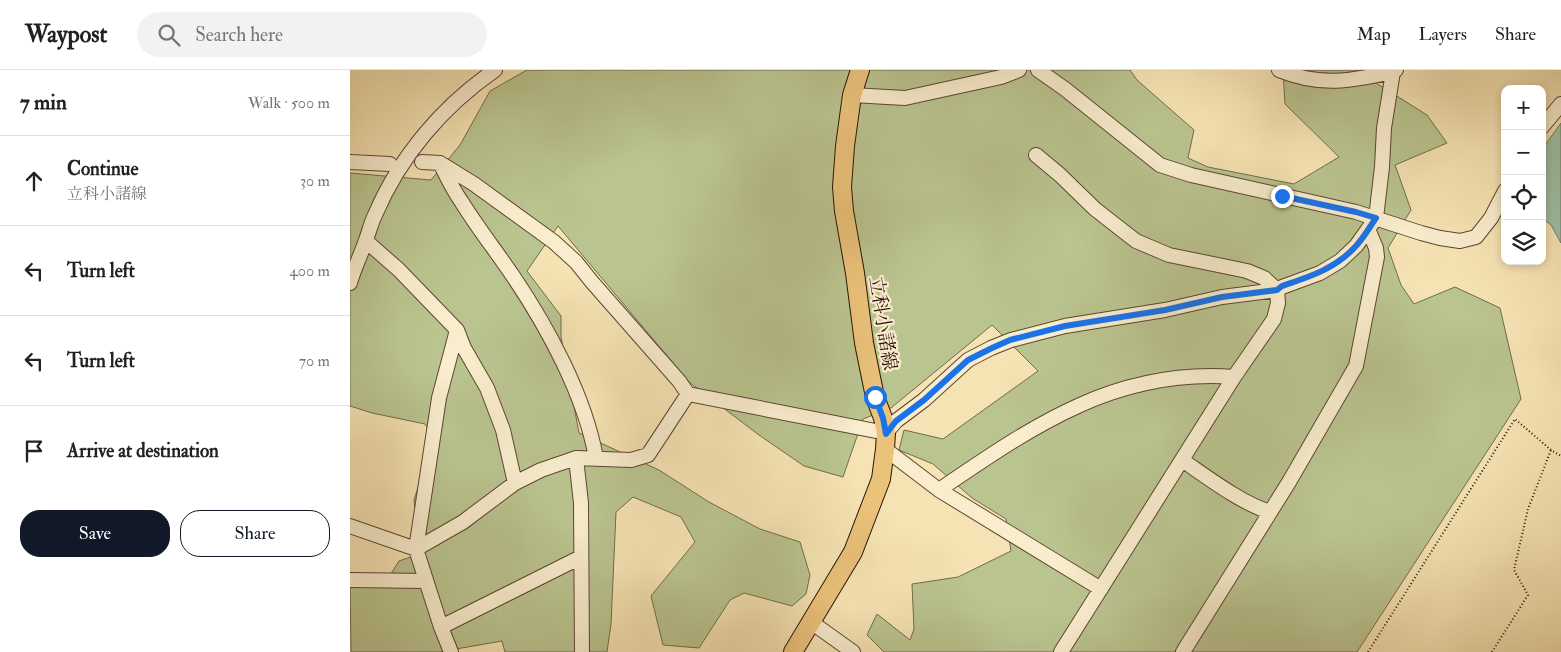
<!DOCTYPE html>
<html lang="en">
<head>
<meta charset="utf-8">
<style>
	body { margin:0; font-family:"IM FELL Double Pica","Noto Serif JP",serif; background:#f2f2f2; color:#222 }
	.controls { position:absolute; right:15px; top:15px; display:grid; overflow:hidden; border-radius:10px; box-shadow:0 2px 8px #0003 }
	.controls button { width:45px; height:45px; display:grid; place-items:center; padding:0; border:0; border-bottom:1px solid #e0e0e0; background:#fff; color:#222; font:25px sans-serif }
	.stop { position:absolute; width:15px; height:15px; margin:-11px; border:4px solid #1a73e8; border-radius:50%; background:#fff }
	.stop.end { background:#1a73e8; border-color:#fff; box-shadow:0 1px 5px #0008 }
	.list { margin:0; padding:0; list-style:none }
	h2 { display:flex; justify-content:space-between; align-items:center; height:65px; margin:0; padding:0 20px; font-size:21px }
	h2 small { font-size:16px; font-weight:400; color:#767676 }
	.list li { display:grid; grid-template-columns:32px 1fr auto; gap:15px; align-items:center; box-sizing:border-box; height:90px; padding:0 20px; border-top:1px solid #e0e0e0 }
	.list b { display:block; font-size:19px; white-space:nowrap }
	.list p { margin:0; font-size:16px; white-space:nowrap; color:#767676 }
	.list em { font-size:16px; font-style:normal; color:#767676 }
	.actions { display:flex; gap:10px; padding:15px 20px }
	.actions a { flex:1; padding:11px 0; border:1px solid #111827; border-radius:20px; text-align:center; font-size:18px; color:#111827 }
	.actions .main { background:#111827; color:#fff }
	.icon { flex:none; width:28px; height:28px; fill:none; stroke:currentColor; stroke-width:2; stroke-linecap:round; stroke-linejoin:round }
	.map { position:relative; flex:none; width:1211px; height:582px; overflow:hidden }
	header { display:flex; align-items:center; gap:30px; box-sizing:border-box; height:70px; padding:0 25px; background:#fff; border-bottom:1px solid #e0e0e0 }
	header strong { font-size:24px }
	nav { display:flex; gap:28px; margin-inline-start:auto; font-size:18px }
	.search { width:350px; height:45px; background:#f2f2f2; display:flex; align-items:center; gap:12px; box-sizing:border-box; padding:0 18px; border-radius:28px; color:#767676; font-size:19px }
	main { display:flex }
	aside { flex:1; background:#fff }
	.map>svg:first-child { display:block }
</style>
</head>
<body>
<header>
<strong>Waypost</strong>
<div class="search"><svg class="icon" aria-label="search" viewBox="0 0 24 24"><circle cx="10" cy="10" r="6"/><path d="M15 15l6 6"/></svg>Search here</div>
<nav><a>Map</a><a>Layers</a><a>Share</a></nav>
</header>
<main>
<aside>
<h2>7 min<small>Walk · 500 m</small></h2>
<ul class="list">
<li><svg class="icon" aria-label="ahead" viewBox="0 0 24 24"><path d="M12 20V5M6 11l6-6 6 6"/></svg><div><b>Continue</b><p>立科小諸線</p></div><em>30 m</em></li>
<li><svg class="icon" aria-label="left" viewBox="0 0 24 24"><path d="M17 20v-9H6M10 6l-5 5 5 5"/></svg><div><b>Turn left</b></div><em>400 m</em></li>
<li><svg class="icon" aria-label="left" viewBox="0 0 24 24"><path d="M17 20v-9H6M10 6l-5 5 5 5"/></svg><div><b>Turn left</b></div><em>70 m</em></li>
<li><svg class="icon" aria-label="arrive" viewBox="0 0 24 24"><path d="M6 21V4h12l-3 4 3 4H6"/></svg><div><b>Arrive at destination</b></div></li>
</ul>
<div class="actions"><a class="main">Save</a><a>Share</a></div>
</aside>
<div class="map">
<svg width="1211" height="582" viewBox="0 0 1211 582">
	<rect width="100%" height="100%" fill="#f6e3b3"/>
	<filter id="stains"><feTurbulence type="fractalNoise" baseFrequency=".004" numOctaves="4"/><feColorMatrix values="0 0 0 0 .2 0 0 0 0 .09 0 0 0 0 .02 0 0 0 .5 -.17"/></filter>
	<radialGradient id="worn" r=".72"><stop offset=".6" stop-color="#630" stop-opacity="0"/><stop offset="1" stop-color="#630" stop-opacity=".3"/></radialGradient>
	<path fill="#bac48f" stroke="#716b4c" d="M177 0H780L787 10 844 60 838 88 858 97 944 114 989 87 935 34 933 0H1018L1026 13 1077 45 1097 73 1045 95 1061 140 1038 178 1051 215 1064 234 1105 217 1150 238 1171 329 1007 582H534L517 565 527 544 560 570 564 559 562 514 608 507 661 481 656 449 622 428 583 394 549 380 554 360 593 369 688 301 642 255 541 338 513 349 493 407 454 396 409 365 339 312 208 156 177 201 211 246V267L229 363 309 400 359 432 410 459 450 472 460 505 456 524 442 536 394 523 380 530 349 578 313 575 301 526 345 472 331 447 283 427 266 442 261 554 257 582H155L152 571 89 582H1L0 509 34 515 49 491 69 484 64 430 84 368 75 354 22 343 0 336V103L81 110 110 75 140 21Z"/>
	<path fill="#9ebfa6" stroke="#6f7a67" d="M1211 53V173L1201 155 1192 148V79Z"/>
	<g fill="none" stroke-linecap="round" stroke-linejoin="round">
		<defs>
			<path id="minor" d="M688 0 715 19 810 95 841 105 1006 142 1071 163 1090 168 1110 171 1126 167 1141 148 1155 121
				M929 0C971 17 1000 11 1043 2L1046 0
				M502 25 555 28 651 7 669 0
				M1192 57 1211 34
				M686 85 710 105 745 139 786 171 819 185 897 201 914 208 927 220 928 233 924 249 884 307 711 582
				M0 92 40 94
				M72 92 90 93 124 114 204 172 226 192 242 212 329 311 338 324 536 363 546 351 574 330 618 290 641 278 661 270 715 256 815 240 872 227 927 220 932 217 970 203 990 191 1006 176 1026 148 1032 97 1034 58 1043 2
				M91 95C97 107 103 120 111 131 127 157 146 181 163 206 198 258 235 326 246 388
				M16 171 49 200 107 260 114 278 137 318 153 360 165 413
				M0 213C4 198 11 185 16 170 19 162 21 153 25 145 50 86 93 36 145 0
				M535 379 589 420 751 519
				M226 388 231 433 232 582
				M832 390C857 407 891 433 920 442
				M589 420C683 356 766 298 884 307
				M0 456 66 479
				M66 479 113 452 165 413 191 400 226 388 281 390 298 385 338 324
				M0 510 76 511
				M461 552 503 582
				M91 557 231 487
				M101 582 91 557 66 479 89 328 107 260
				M833 582 939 412 1006 296 1027 187 1026 178 1018 159"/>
			<path id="major" d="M443 582 503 482 531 409 535 379 536 363 533 348 525 327 514 273 505 203 494 141 492 117 495 76 502 25 510 0"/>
		</defs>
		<use href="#minor" stroke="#5c4633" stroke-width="16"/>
		<use href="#major" stroke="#281208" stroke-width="20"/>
		<path stroke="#281208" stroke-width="2" stroke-dasharray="1 2.5" stroke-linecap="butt" d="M1018 582 1165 349 1201 380 1211 386
			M1142 582 1178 525 1164 500 1178 439 1201 380"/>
		<use href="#minor" stroke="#f9edce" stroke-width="14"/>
		<use href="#major" stroke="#ebc27a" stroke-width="18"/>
	</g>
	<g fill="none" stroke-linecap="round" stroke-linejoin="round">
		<path stroke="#1a73e8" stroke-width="6" d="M525 327 533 348 536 364 546 351 574 330 618 290 642 278 660 270 715 256 815 240 872 227 927 220 932 216C959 207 985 199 1005 177 1013 169 1019 158 1026 148L1006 142 932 126"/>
	</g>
	<g text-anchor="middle" stroke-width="4.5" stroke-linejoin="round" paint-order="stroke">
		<g font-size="19" fill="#281208" stroke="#f9edce">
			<text transform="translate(534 253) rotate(81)" y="7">立科小諸線</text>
		</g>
	</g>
	<rect width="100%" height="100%" filter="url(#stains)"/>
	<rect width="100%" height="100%" fill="url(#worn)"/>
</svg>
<div class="controls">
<button>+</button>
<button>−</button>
<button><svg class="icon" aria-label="locate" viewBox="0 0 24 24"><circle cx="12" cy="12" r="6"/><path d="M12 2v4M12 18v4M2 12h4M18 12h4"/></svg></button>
<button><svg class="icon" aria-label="layers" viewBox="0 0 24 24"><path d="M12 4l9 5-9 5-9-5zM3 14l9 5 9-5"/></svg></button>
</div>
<div class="stop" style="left:525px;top:327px"></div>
<div class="stop end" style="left:932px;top:126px"></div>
</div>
</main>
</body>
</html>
